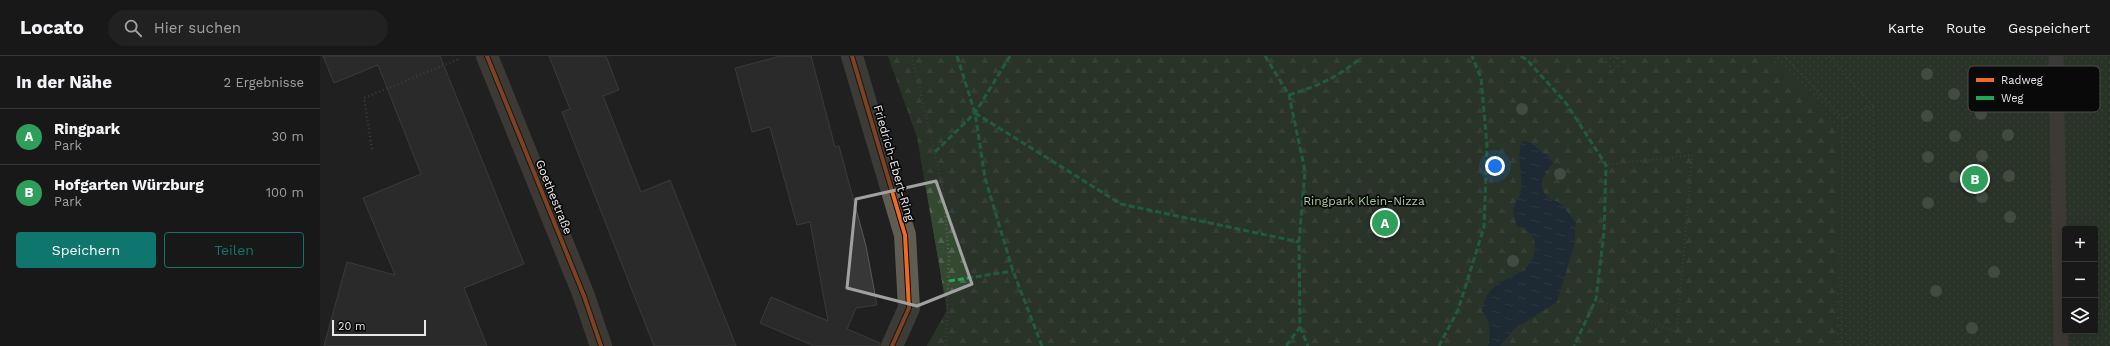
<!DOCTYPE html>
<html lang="de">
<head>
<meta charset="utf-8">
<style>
	body { margin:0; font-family:"Work Sans",sans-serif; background:#212121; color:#f1f3f6 }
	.controls { position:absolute; right:12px; bottom:12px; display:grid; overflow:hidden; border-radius:4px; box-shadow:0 4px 16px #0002 }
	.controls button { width:36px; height:36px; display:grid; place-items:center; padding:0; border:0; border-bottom:1px solid #363737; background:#181818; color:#f1f3f6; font:20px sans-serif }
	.scale { position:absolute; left:12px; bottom:10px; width:94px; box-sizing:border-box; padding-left:4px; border:2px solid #e8e7e8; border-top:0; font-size:11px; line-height:14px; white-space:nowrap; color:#e8e7e8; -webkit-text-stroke:3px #0a090a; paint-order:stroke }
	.you { position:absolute; left:1175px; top:110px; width:14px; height:14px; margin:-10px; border:3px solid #fff; border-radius:50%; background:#1a73e8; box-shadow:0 0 0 6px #1a73e833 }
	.badge { display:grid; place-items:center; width:26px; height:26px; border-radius:50%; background:#0f766e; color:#fff; font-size:13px; font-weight:700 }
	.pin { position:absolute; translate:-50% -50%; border:2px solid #fff; box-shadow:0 1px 4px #0006 }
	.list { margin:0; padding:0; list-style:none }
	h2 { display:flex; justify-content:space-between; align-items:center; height:52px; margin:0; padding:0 16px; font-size:17px }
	h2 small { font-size:13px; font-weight:400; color:#9fa0a2 }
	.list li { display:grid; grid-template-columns:26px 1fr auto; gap:12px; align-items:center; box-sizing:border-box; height:56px; padding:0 16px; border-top:1px solid #363737 }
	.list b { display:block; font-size:15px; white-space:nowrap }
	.list p { margin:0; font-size:13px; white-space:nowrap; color:#9fa0a2 }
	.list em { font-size:13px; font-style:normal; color:#9fa0a2 }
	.actions { display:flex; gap:8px; padding:12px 16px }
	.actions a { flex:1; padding:9px 0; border:1px solid #0f766e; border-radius:4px; text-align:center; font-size:14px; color:#0f766e }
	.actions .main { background:#0f766e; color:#fff }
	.icon { flex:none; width:22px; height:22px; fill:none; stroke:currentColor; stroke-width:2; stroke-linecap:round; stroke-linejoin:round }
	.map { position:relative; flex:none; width:1790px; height:290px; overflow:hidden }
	header { display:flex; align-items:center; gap:24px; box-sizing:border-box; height:56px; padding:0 20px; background:#181818; border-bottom:1px solid #363737 }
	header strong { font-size:19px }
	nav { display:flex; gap:22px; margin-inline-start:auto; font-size:14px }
	.search { width:280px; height:36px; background:#212121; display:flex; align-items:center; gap:10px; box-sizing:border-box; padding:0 14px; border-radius:22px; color:#9fa0a2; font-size:15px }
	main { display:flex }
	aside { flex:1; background:#181818 }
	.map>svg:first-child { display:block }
</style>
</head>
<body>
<header>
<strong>Locato</strong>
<div class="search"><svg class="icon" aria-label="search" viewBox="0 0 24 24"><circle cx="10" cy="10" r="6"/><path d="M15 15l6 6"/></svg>Hier suchen</div>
<nav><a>Karte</a><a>Route</a><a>Gespeichert</a></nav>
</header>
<main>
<aside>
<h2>In der Nähe<small>2 Ergebnisse</small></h2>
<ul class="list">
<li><span class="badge" style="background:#2e9e5b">A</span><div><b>Ringpark</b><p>Park</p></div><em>30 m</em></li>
<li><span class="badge" style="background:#2e9e5b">B</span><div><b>Hofgarten Würzburg</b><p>Park</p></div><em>100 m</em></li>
</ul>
<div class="actions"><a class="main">Speichern</a><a>Teilen</a></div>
</aside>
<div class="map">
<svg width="1790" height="290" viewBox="0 0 1790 290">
	<defs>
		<pattern id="green-dots" width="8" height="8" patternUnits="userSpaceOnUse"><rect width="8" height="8" fill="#344930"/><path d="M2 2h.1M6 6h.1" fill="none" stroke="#51634e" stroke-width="1.8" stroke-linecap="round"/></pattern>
		<pattern id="forest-firs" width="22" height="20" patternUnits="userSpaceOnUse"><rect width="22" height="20" fill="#334930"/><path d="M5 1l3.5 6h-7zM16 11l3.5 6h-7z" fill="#51634e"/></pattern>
		<pattern id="water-ripples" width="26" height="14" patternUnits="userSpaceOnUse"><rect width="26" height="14" fill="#1a354a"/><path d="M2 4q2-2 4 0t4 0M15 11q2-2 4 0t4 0" fill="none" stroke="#3b5264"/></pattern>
	</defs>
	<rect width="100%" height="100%" fill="#202020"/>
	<path fill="url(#green-dots)" fill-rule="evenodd" d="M568 0H1790V290H607L627 254 597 81ZM1745 173H1775V275H1745Z"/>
	<path fill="url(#forest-firs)" d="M568 0H1280L1295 18 1306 0H1450L1521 74 1516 290H607L627 254 597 81Z"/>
	<path fill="url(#water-ripples)" d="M1202 85C1212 87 1212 87 1219 94 1226 100 1228 97 1233 107 1224 118 1215 131 1229 142 1232 145 1237 144 1240 147 1246 153 1251 161 1256 167L1254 189 1237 246 1195 272 1180 290H1168C1171 277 1171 266 1162 255 1163 247 1166 239 1172 233 1188 217 1212 221 1215 192 1216 180 1207 174 1197 170 1195 164 1193 158 1194 151 1195 145 1201 141 1201 134 1203 117 1196 101 1202 85Z"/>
	<path fill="#383737" stroke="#5a5959" d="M3 0H120L204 208 144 232 167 290H4L27 206 75 219 43 142 101 118 58 9 14 27Z
		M229 0H286L299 34 283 40 321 136 350 124 416 290H334L242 56 250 53Z
		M461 0H491L515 91 519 90 546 190 557 249 536 252 527 273 560 287V290H494L440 267 451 241 508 265 490 166 477 169 450 71 432 76 415 12Z"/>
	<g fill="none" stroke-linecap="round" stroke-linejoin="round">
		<path stroke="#605c58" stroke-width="2.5" stroke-dasharray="1 3" stroke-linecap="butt" d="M592 0 623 133 629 201 626 290
			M1294 0 1296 3 1298 0
			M1464 0 1523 63 1521 290
			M1509 0 1553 49 1551 290
			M1523 63 1553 49
			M52 93 44 42 139 3
			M1276 243 1357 276 1372 99 1286 109
			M1782 258H1790
			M1775 265 1790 244"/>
		<path stroke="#5f5950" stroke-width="15" d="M1736 0 1741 290"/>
		<path stroke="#5f5950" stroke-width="22" d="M167 0 264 240 281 290"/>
		<path stroke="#615c52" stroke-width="22" d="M532 0 585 179 589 252 572 290"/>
		<path stroke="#20a55d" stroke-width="3" stroke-dasharray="6 3" stroke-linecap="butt" d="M637 0 655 57 665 122 693 215 722 290
			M945 0 969 39 985 115 979 186 980 271 966 290
			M1201 0 1207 4 1246 47 1286 109 1284 176 1276 243 1254 290
			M969 39C1000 29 1016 22 1041 2
			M655 57 801 148 979 186
			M615 96 655 57 690 0
			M629 225 693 215
			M980 271 988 290
			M1119 290 1138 254 1164 171 1167 90 1161 22 1152 0"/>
		<defs>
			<path id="cycleway" d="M167 0 264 240 281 290
				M532 0 585 179 589 252 572 290"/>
		</defs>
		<use href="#cycleway" stroke="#0a090a" stroke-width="6"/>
		<use href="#cycleway" stroke="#ed6a23" stroke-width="4"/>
	</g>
	<g fill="#688063">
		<circle cx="1607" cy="18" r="6"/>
		<circle cx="1634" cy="38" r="6"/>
		<circle cx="1202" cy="53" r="6"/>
		<circle cx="1661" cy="58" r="6"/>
		<circle cx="1607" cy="60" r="6"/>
		<circle cx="1688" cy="79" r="6"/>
		<circle cx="1635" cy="80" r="6"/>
		<circle cx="1662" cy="100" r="6"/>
		<circle cx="1608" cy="101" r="6"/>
		<circle cx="1240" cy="118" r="6"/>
		<circle cx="1689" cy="120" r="6"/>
		<circle cx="1635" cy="121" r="6"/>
		<circle cx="1662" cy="141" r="6"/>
		<circle cx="1608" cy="147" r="6"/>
		<circle cx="1690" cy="161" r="6"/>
		<circle cx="1193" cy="205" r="6"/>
		<circle cx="1674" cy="216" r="6"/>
		<circle cx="1616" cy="235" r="6"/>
		<circle cx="1652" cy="272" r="6"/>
	</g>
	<path d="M0 0H1790V290H0ZM616 125 652 228 597 250 527 232 536 143Z" fill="#202020" fill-opacity=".55" fill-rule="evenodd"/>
	<path fill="none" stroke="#a2a1a2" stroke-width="3" stroke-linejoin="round" d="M616 125 652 228 597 250 527 232 536 143Z"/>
	<g text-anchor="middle" stroke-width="3.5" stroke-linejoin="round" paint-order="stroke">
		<g font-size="12" fill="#e8e7e8" stroke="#0a090a">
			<text transform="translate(574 107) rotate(74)" y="4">Friedrich-Ebert-Ring</text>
			<text transform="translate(234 141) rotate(68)" y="4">Goethestraße</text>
		</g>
		<g font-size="12" fill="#a2ce9a" stroke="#0a090a">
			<text x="1044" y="149">Ringpark Klein-Nizza</text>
		</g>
	</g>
	<rect x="1648" y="10" width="132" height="46" rx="6" fill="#0a090a" stroke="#4d4c4d" stroke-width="1"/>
	<rect x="1656" y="22" width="18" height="4" fill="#ed6a23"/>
	<rect x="1656" y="40" width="18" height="4" fill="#20a55d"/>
	<g font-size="11" fill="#e8e7e8">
		<text x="1681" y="28">Radweg</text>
		<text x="1681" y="46">Weg</text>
	</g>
</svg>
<div class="controls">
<button>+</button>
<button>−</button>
<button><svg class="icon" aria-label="layers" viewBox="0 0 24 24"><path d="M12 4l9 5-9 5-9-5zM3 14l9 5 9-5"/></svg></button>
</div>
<div class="scale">20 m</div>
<div class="you"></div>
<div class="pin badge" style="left:1065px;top:167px;background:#2e9e5b">A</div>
<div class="pin badge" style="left:1655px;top:123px;background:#2e9e5b">B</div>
</div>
</main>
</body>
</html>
